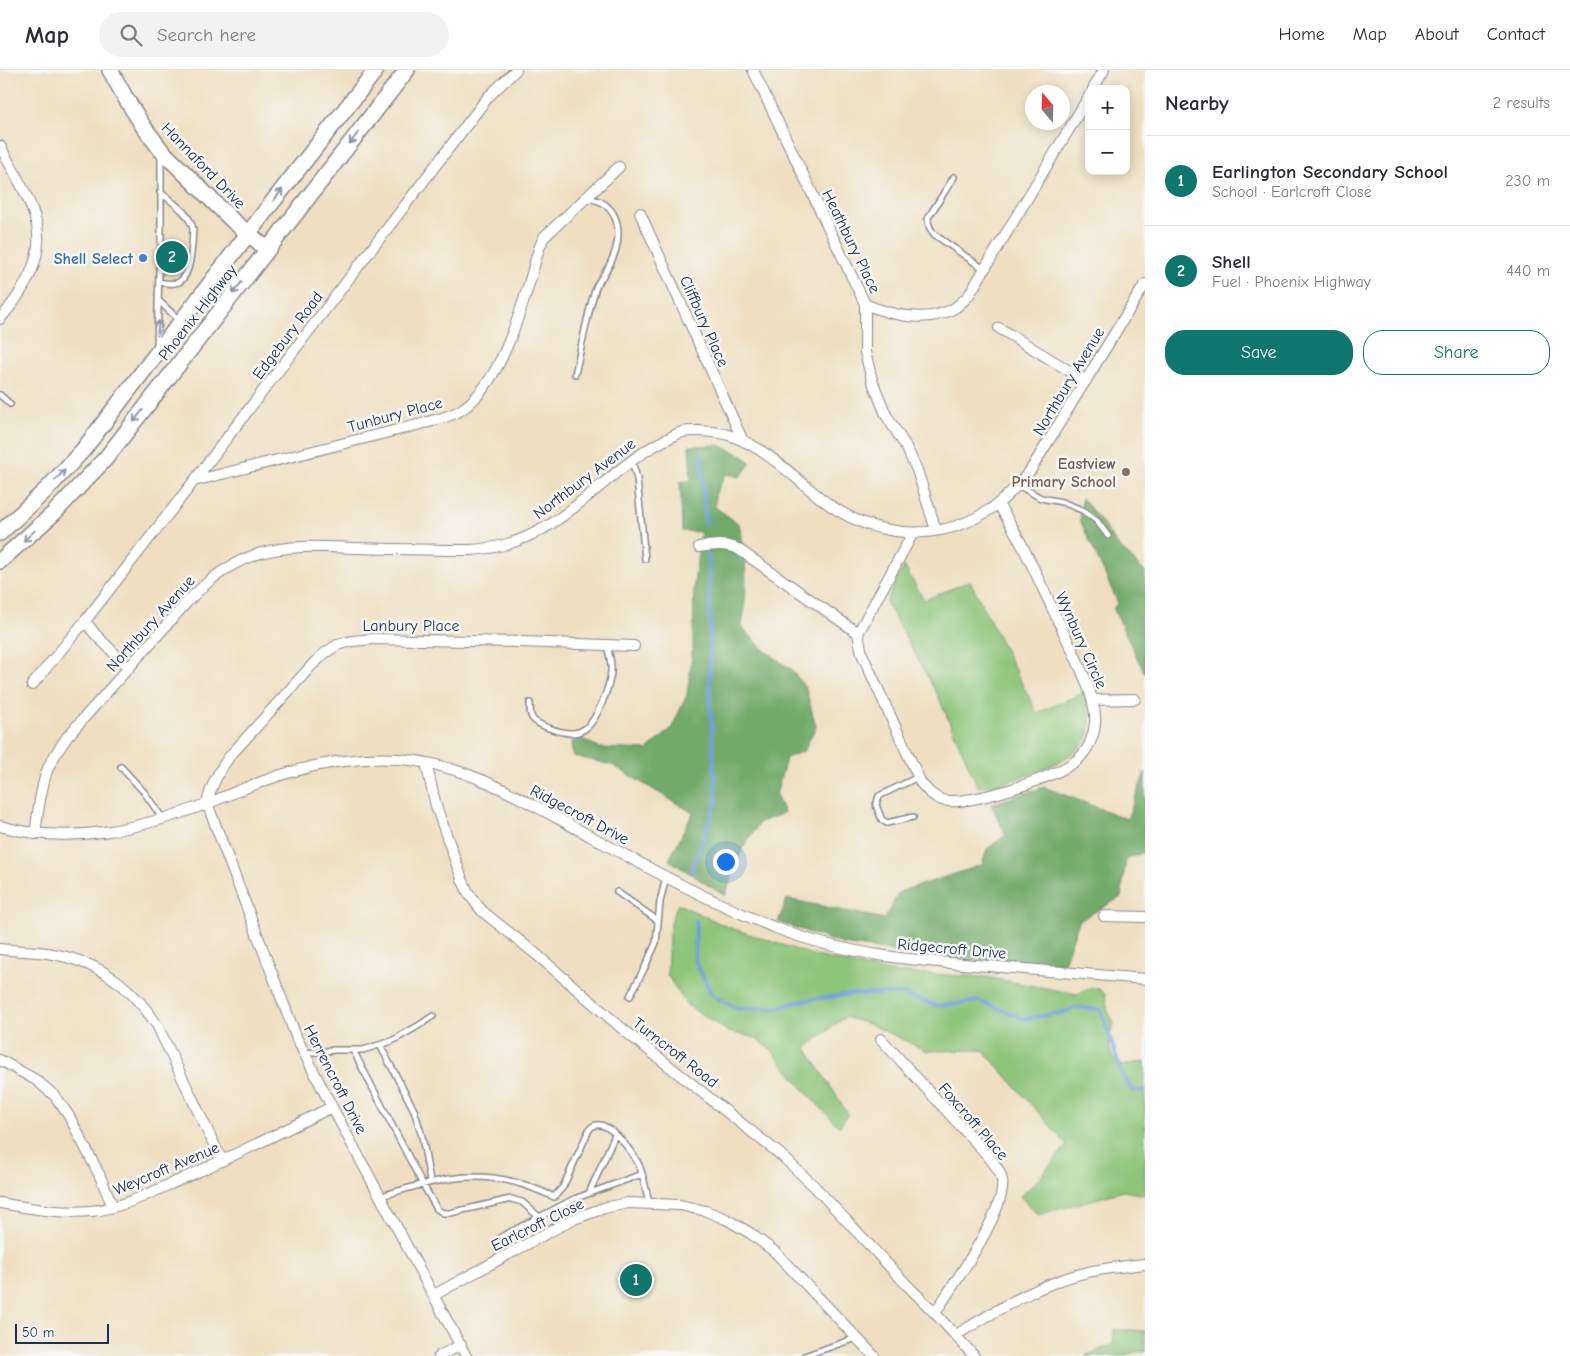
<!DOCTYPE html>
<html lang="en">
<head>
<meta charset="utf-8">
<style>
	body { margin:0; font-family:"Comic Neue",sans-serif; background:#f2f2f3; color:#2b2b33 }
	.controls { position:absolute; right:15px; top:15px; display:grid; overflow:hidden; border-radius:10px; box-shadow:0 2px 12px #0003 }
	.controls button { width:45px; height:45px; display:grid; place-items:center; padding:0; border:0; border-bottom:1px solid #e1e1e2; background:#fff; color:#2b2b33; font:25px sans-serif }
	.compass { position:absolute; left:1025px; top:15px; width:45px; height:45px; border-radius:50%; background:#fff; box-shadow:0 2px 12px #0003; rotate:341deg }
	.scale { position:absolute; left:15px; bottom:12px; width:94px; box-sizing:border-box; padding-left:5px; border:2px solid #1b2f5e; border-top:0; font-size:14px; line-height:18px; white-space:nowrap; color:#1b2f5e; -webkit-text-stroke:4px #f6f6f2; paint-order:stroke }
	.you { position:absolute; left:725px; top:791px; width:18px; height:18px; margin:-12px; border:4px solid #fff; border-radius:50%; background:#1a73e8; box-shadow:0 0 0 8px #1a73e833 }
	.badge { display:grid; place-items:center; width:32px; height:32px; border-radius:50%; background:#0f766e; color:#fff; font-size:16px; font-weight:700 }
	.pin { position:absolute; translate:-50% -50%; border:2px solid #fff; box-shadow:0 1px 5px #0006 }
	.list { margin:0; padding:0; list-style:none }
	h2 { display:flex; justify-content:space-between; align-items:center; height:65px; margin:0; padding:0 20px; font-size:21px }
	h2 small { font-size:16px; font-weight:400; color:#7c7c81 }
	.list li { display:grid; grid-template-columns:32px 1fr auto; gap:15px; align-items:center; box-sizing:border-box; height:90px; padding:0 20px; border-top:1px solid #e1e1e2 }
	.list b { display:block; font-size:19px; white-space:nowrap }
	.list p { margin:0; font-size:16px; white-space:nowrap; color:#7c7c81 }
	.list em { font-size:16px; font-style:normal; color:#7c7c81 }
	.actions { display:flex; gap:10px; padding:15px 20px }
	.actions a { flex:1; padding:11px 0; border:1px solid #0f766e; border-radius:20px; text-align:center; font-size:18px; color:#0f766e }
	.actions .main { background:#0f766e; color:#fff }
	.icon { flex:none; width:28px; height:28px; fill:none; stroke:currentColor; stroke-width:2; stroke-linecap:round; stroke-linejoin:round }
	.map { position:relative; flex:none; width:1145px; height:1286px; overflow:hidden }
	header { display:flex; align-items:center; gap:30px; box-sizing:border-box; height:70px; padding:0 25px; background:#fff; border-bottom:1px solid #e1e1e2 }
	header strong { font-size:24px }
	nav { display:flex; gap:28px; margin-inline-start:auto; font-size:18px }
	.search { width:350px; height:45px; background:#f2f2f3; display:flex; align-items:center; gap:12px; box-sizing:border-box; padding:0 18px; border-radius:28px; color:#7c7c81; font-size:19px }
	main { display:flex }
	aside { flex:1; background:#fff }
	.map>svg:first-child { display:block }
</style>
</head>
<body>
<header>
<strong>Map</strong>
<div class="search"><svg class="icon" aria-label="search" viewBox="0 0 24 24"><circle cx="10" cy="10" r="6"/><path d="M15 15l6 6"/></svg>Search here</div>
<nav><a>Home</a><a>Map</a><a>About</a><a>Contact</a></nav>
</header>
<main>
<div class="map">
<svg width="1145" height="1286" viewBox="0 0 1145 1286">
	<rect width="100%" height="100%" fill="#f6f6f2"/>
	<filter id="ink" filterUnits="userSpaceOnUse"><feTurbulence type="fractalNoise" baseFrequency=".02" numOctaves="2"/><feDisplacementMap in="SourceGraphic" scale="10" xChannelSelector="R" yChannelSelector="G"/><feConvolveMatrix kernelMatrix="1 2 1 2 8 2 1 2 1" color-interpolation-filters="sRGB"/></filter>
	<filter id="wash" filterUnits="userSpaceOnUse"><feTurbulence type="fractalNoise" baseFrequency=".0096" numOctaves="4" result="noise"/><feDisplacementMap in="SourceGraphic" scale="20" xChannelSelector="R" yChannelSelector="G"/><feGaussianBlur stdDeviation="1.12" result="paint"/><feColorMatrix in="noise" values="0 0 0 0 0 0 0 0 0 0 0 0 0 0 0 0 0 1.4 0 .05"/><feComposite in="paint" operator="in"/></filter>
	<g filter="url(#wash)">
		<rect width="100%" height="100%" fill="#efdfc0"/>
		<path fill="#8dc579" stroke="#547a6c" d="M904 496 924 530 970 511 1037 643 1083 623C1089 636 1094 654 1087 668 1074 694 1005 715 978 717L938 626 886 532Z
			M678 834 728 857 816 886 889 902 986 907 1077 924 1092 918 1099 919 1105 924 1108 942 1114 953C1108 968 1106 984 1120 996L1145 991V1125L1124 1121 1038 1145 1020 1126 1035 1113 1067 1075 983 980 927 981 872 955 845 947 806 978 848 1044 839 1057 805 1021 771 979 753 967 729 962 687 935 667 905 669 864 673 845Z
			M1114 1259 1145 1261V1282L1139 1281 1122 1286H1085L1113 1274Z"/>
		<path fill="#72aa69" stroke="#466c64" d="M719 375 742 385 751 393 740 407 726 404 715 425V437L739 454C748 487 747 523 742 557L763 579 792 600 806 619 816 656 804 681 786 688 776 725 784 743 760 752 742 779 725 826 669 790 693 743 612 695 573 686 571 673 581 668 600 678 647 680 671 659 687 625 693 576 694 513 701 462 682 461 680 412 691 411 689 376Z
			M1082 428 1100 450 1116 473 1145 502V604L1113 538 1118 533 1080 450Z
			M1145 702V781L1126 790 1121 827 1079 851 1064 893H1028L927 886 843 874 778 852 787 829 885 849 899 822 982 795 987 779 1006 765 991 734 1044 717 1127 749Z"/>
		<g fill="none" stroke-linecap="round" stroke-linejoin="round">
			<path stroke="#709fd9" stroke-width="4" d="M701 386 706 456
				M1142 551 1145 553
				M691 801 716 733 710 625V532L708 481
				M696 851 695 890 712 925 738 939 778 938 800 931 852 924H903L937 936 979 931 1025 949 1065 942 1077 937 1101 940 1122 1004 1132 1021 1145 1020"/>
		</g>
	</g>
	<g filter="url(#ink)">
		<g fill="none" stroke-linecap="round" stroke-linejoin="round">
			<defs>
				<path id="lane" d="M954 107 928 148C928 156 930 159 935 165L984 199
					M161 174V85
					M159 212C165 213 173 215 179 212 192 205 192 172 193 159 189 142 173 133 160 122
					M159 231 180 251
					M157 277 159 198
					M575 304C582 275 587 245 596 217 600 209 606 202 610 194 620 175 624 145 601 132 597 130 591 129 587 128
					M0 325 10 334
					M632 391 637 409 645 489
					M1018 415 1041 428 1062 432 1082 440 1097 451 1108 466
					M530 633C530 638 530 644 532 648 537 656 562 663 571 663 576 663 582 661 586 658 597 650 610 616 611 602 612 593 609 584 607 575
					M121 697 144 722 163 749
					M913 747 887 753 882 750 876 735 879 726 918 707
					M617 822 657 850
					M630 926 644 899 656 873 660 832 666 807
					M380 975 414 1040 422 1066 430 1111
					M353 980 422 1113 437 1139 443 1143H450L511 1129 522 1132 538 1146
					M305 983 335 980H363L392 971 418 956 433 946
					M590 1121 615 1065
					M381 1126C429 1112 467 1099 518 1113 530 1116 543 1122 554 1127L563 1117 589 1060C603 1040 633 1083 639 1095 644 1107 646 1120 649 1133
					M501 1167 574 1129 642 1104
					M804 1286 856 1268"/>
				<path id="street" d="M753 0 865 234C890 245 925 253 951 240 958 237 963 231 969 225L1089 26
					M1093 19 1104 0
					M0 76C13 101 31 128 37 156 44 191 21 225 0 249
					M640 143 743 371
					M865 234V282L872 310 886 345 905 375 917 400 936 460
					M999 258 1086 311
					M194 411 425 353C437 349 450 347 461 340 499 315 518 249 531 207 535 194 537 180 544 167L619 97
					M913 463 858 563 862 584 921 713C927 720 933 727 942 730 967 737 1058 707 1077 690 1088 681 1094 666 1095 653 1098 625 1067 571 1055 544 1037 507 1021 468 998 434
					M699 477C713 475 725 473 738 479L858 563
					M85 551 95 564 129 598
					M32 615 85 551 194 411 488 27 516 0
					M1093 630 1135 629
					M426 693 436 736 462 809 469 824 482 841 536 884 625 961 781 1085 814 1116 905 1213 935 1243 974 1286
					M0 756C70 776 140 759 206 734 234 723 262 710 291 702 326 692 361 687 398 689 468 693 532 735 592 767 652 800 712 833 776 858 844 885 916 891 989 896 1041 900 1093 905 1145 909
					M35 764C38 743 40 721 47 701 51 689 60 678 67 667L188 531C208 510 232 491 261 483 291 474 325 477 356 478 394 479 433 480 471 480 500 478 520 472 546 457 588 432 620 392 665 370 670 368 676 364 682 362 691 360 703 361 712 362 754 365 792 406 823 430 871 467 935 474 986 442 1004 431 1017 416 1030 401L1145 214
					M1104 846 1145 847
					M0 879C15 881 31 881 47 883 97 891 129 913 157 955L222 1091
					M881 969 989 1087C994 1094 1001 1101 1002 1110 1007 1140 953 1215 935 1243
					M0 990 36 1010 55 1026 69 1046 99 1104 113 1137
					M0 1133C30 1138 61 1144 91 1141 124 1138 154 1121 184 1108 234 1086 283 1061 332 1037
					M434 1225 571 1150 604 1138 628 1133 680 1135 706 1141 726 1149 750 1163 775 1182 874 1286
					M956 1265C997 1240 1040 1213 1088 1202 1106 1198 1126 1196 1145 1194
					M439 1286 461 1275
					M466 1286 332 1037 297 969 207 733C211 715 218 702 229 687L312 595 325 583 337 575 352 571 374 569 521 572 634 576"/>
				<path id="secondary" d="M110 0 125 27 143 56 161 80 233 151 267 179
					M0 463 49 417 83 380 264 143 376 0
					M0 491 54 443 106 388 407 0"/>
			</defs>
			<use href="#lane" stroke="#85878f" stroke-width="8"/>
			<use href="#street" stroke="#85878f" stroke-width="12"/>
			<use href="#secondary" stroke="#85878f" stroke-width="18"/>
			<use href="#lane" stroke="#fff" stroke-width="5"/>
			<use href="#street" stroke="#fff" stroke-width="10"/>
			<use href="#secondary" stroke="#fff" stroke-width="15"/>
		</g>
		<defs><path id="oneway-shaft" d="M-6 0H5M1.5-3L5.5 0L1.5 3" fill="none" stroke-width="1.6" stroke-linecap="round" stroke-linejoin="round" transform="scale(1.25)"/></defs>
		<g stroke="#8d97ae">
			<use href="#oneway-shaft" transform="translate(354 68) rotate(128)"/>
			<use href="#oneway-shaft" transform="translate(278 125) rotate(-52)"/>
			<use href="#oneway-shaft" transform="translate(237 218) rotate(128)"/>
			<use href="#oneway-shaft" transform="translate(158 258) rotate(-86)"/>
			<use href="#oneway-shaft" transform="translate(138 346) rotate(128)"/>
			<use href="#oneway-shaft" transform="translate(60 405) rotate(-48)"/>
			<use href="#oneway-shaft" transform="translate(29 466) rotate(137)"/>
		</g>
	</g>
	<circle fill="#3f7fe0" stroke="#f6f6f2" stroke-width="2" cx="143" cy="188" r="5"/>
	<circle fill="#8d6e63" stroke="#f6f6f2" stroke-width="2" cx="1126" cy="402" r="5"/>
	<g text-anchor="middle" stroke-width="5" stroke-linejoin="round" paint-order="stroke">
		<g font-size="16" fill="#1b2f5e" stroke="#f6f6f2">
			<text transform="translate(204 95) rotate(46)" y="6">Hannaford Drive</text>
			<text transform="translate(852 171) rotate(64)" y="6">Heathbury Place</text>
			<text transform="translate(197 242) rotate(-52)" y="6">Phoenix Highway</text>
			<text transform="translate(705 251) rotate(66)" y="6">Cliffbury Place</text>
			<text transform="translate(287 265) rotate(-53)" y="6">Edgebury Road</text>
			<text transform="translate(1068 311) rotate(-59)" y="6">Northbury Avenue</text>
			<text transform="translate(395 344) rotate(-15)" y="6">Tunbury Place</text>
			<text transform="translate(584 408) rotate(-37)" y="6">Northbury Avenue</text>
			<text transform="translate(150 553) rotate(-48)" y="6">Northbury Avenue</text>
			<text x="411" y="561">Lanbury Place</text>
			<text transform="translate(1082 570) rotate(66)" y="6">Wynbury Circle</text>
			<text transform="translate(580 744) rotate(28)" y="6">Ridgecroft Drive</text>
			<text transform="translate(952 878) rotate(5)" y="6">Ridgecroft Drive</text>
			<text transform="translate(676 982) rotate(38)" y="6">Turncroft Road</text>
			<text transform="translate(336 1009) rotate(63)" y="6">Herrencroft Drive</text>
			<text transform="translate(974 1051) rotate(49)" y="6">Foxcroft Place</text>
			<text transform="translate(166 1098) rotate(-23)" y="6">Weycroft Avenue</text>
			<text transform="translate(537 1154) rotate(-26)" y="6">Earlcroft Close</text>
		</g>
		<g font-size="16" font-weight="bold" fill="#366cbe" stroke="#f6f6f2" text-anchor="end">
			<text x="133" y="194">Shell Select</text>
		</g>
		<g font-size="16" font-weight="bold" fill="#785e54" stroke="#f6f6f2" text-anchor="end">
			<text x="1116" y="399">Eastview<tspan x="1116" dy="18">Primary School</tspan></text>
		</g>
	</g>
</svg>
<div class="controls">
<button>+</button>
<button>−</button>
</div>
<svg class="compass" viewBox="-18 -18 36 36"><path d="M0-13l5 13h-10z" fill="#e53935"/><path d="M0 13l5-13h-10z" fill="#7c7c81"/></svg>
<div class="scale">50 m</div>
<div class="you"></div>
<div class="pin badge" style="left:636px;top:1210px">1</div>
<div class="pin badge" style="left:172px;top:187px">2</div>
</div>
<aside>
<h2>Nearby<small>2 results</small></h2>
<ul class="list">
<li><span class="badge">1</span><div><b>Earlington Secondary School</b><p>School · Earlcroft Close</p></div><em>230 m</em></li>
<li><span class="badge">2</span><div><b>Shell</b><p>Fuel · Phoenix Highway</p></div><em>440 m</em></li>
</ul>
<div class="actions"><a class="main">Save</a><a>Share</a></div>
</aside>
</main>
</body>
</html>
